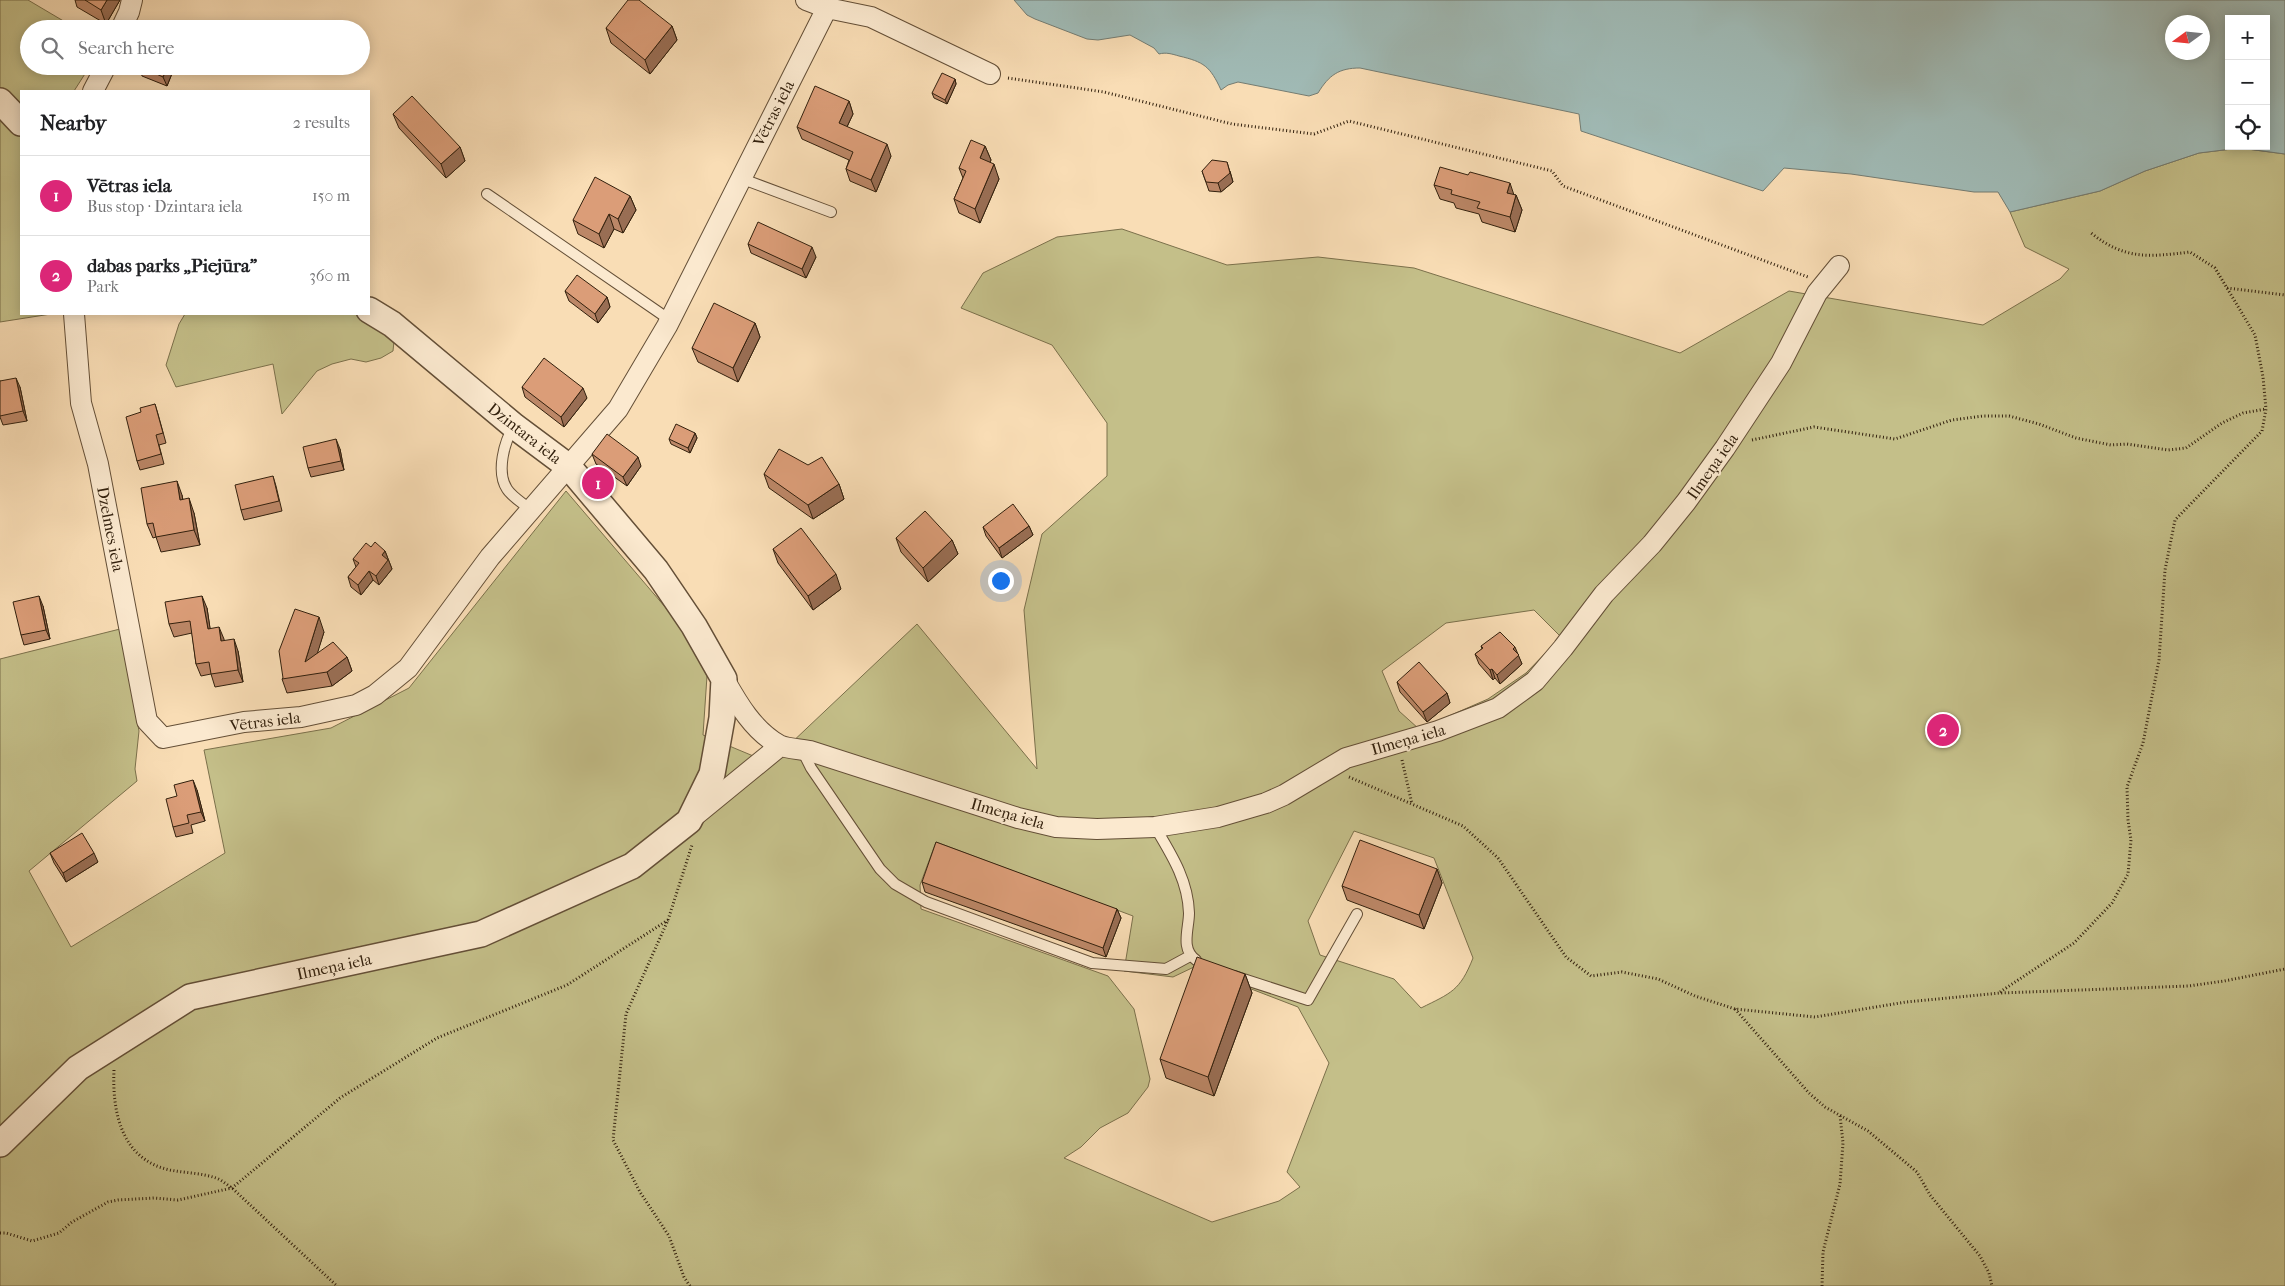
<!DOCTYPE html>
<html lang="en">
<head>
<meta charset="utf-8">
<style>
	body { margin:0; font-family:"IM FELL French Canon",serif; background:#f6f6f6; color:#202124 }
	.controls { position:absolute; right:15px; top:15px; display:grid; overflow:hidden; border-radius:0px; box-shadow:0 2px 12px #0003 }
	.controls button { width:45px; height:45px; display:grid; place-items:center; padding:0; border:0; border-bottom:1px solid #e0e0e0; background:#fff; color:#202124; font:25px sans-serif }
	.compass { position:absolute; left:2165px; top:15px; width:45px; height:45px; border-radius:50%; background:#fff; box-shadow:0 2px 12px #0003; rotate:255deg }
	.you { position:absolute; left:1000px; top:580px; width:18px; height:18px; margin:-12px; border:4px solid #fff; border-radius:50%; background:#1a73e8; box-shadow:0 0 0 8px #1a73e833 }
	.badge { display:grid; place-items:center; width:32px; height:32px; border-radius:50%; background:#db2777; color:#fff; font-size:16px; font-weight:700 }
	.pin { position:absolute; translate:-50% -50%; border:2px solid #fff; box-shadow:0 1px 5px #0006 }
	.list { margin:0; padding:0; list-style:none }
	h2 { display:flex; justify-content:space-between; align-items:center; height:65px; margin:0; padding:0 20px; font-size:21px }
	h2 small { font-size:16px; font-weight:400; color:#757577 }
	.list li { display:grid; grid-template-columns:32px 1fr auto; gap:15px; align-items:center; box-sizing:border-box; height:80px; padding:0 20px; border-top:1px solid #e0e0e0 }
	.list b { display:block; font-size:19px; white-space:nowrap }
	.list p { margin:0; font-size:16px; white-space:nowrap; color:#757577 }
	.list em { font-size:16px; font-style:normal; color:#757577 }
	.icon { flex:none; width:28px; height:28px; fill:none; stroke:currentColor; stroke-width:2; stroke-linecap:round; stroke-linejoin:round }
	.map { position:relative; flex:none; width:2285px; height:1286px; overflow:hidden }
	.search { position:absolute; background:#fff; box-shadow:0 2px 12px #0003; left:20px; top:20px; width:350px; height:55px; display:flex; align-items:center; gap:12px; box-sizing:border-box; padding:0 18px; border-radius:28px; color:#757577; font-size:19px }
	.panel { position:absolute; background:#fff; box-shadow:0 2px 12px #0003; left:20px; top:90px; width:350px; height:225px; border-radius:0px }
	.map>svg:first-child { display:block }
</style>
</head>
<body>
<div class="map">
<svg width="2285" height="1286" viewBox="0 0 2285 1286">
	<rect width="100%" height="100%" fill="#f9ddb5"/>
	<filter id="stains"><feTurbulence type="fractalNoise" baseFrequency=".004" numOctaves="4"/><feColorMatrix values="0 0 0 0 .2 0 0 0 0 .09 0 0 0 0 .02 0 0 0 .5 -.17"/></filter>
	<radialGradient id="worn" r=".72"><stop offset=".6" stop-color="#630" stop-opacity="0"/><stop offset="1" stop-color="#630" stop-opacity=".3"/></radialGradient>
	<path fill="#c4bf89" stroke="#7b704b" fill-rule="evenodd" d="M0 0H28L77 29H29V66H90L74 91H21V314H51L0 322Z
		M2240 148 2285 154V1286H0V659L120 629 139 731 135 769 137 781 29 871 71 947 225 853 204 750 331 728 409 688 566 491 689 635 707 676 703 735 770 763 917 624 1037 769 1024 610 1042 534 1107 476V423L1052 345 961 308 983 273 1057 237 1122 229 1227 265 1318 257 1414 268 1680 353 1789 291 1983 325 2060 279 2069 269 2025 247 2010 212 2100 191 2145 171 2199 153ZM1534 610 1561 637 1526 673 1488 699 1419 729 1399 711 1382 671 1446 623ZM1354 831 1434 858 1473 958C1460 991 1451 993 1421 1008L1394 979 1320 955 1308 921ZM936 842 1133 916 1124 971 1173 977 1194 967 1298 1007 1329 1063 1287 1172 1300 1187 1279 1201 1212 1222 1064 1158 1081 1147 1100 1128 1128 1113 1148 1087 1150 1079 1134 1009 1108 976 921 909 920 885Z
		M185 314H356L394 341 393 351 381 358 366 362 351 359 332 364 317 371 282 414 273 364 176 387 166 365 179 324Z"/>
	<path fill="#a0bab5" stroke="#747c72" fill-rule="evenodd" d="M1014 0H2285V154L2240 148 2199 153 2145 171 2100 191 2010 212 1998 192H1974L1851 174 1784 168 1763 191 1581 131 1579 114 1360 68C1339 68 1329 75 1318 93L1309 96 1238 82 1228 85 1221 90C1210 66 1204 62 1179 56 1172 54 1166 52 1159 54L1154 48 1130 35 1098 40 1087 39 1035 19 1027 15ZM2229 19H2266V146H2229ZM2172 22H2202V52H2172Z"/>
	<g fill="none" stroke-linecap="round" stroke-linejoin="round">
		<defs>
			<path id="service" d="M740 178 831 212
				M487 194 670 320
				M514 426C504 442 496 472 507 489 512 497 524 504 531 510
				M802 750 811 768 880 869 895 884 926 902 1092 963 1166 969 1190 956
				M1155 827C1171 854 1188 880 1189 913 1189 929 1180 949 1196 960
				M1234 976 1308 1000 1357 914"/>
			<path id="minor" d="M806 0 827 8 871 17 990 74
				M121 29 129 12 132 0
				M93 91 106 66
				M74 314 81 403 98 464 147 721 163 738 244 722 301 717 356 705 375 695 408 668 490 557 618 409 667 326 827 8
				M724 679C738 704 753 730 779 745 787 749 801 749 810 751L1018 818 1056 827 1097 829 1155 827 1218 817 1266 803 1284 795 1346 758 1438 731 1498 708 1535 681 1563 648 1604 594 1652 544 1686 502 1725 448 1781 363 1817 293 1839 266
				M692 818 780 746"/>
			<path id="tertiary" d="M0 101 21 123
				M0 1144 78 1068 190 997 481 934 632 866 689 821 712 774 722 718 724 679 694 626 656 570 569 467 514 426 392 324 369 310"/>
		</defs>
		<use href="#service" stroke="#644f37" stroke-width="12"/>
		<use href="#minor" stroke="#644f37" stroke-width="22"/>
		<use href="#tertiary" stroke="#644f37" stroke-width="28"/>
		<path stroke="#32200d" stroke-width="3" stroke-dasharray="1 2.5" stroke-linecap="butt" d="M1008 78 1104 92 1232 124 1314 134 1349 121 1552 171 1563 186 1808 277
			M2227 288 2285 295
			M1752 440 1814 427 1895 439 1952 420 1983 416H2009L2039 424 2076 438 2111 445 2127 444 2168 450 2186 448 2222 423 2243 413 2266 409
			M1402 760 1412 804
			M1349 777 1463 826 1498 858 1566 957 1591 976 1622 972 1658 979 1695 996 1735 1009 1815 1017 1906 1002 2000 993 2189 986 2224 981 2285 969
			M2000 992 2074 943 2112 903 2128 874 2131 840 2128 820 2127 787 2143 743 2159 660 2165 570 2175 520 2262 431 2266 409 2263 377 2255 335 2215 268 2190 252C2149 257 2125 260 2091 233
			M1735 1009 1809 1093 1825 1107 1868 1131 1917 1172 1930 1195 1980 1256 1989 1273 1992 1286
			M114 1070C112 1113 122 1160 170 1170 185 1173 202 1173 216 1178 222 1180 227 1185 232 1188L337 1286
			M0 1233H6L32 1241 59 1233 72 1222 108 1202 118 1200 154 1198 178 1200 232 1188 340 1098 437 1038 567 985 668 920
			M690 1286 684 1277 669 1236 640 1192 613 1140 626 1014 668 920 692 845
			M1822 1286 1823 1252 1840 1184 1843 1143 1840 1115"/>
		<use href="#service" stroke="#fbe9cf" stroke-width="10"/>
		<use href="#minor" stroke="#fbe9cf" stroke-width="20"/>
		<use href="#tertiary" stroke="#fbe9cf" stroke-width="25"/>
	</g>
	<path fill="#bc8767" stroke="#32200d" d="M75 0H120L106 24 77 7Z
		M672 26 677 40 650 74 611 43 606 28Z
		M139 66H175L167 86 142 76Z
		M955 79 956 84 947 104 934 98 932 93Z
		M849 101 853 114 847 127 891 156 876 192 850 181 846 169 849 160 802 139 797 127Z
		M393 114 460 147 465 161 446 178 399 128Z
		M985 146 991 160 990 162 999 179 980 223 959 213 954 199 963 178 959 168Z
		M1202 171H1230L1233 182 1221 192 1209 191Z
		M1434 185 1516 195 1522 210 1515 232 1482 222 1479 214 1456 208 1454 203 1440 199Z
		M630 196 636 210 623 233 614 229 604 248 578 234 573 220Z
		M748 244 816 257 806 278 751 253Z
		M565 291 607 297 610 307 598 323 569 301Z
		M755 323 760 337 738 382 698 362 692 348Z
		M0 381 20 387 27 421 3 425 0 417Z
		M522 387 587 398 564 427 525 397Z
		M155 404 158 414 166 443 159 445 164 464 140 470 137 461 141 412Z
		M695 433 697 438 690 453 671 444 669 439Z
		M340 449 344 470 311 477 308 468Z
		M592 454 641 466 627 486 596 464Z
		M764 474 839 484 844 499 813 519 769 488Z
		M273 476 276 486 282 511 244 520 241 510Z
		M182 495 183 500 194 513 200 545 161 552 156 537 153 538 147 524Z
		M1029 526 1033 535 1002 558 986 536 983 527Z
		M896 538 952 540 958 554 928 582 901 552Z
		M371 547 385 551 392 569 379 585 373 580 361 595 351 587 348 577 356 567 353 559Z
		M773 549 841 589 813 610 778 563Z
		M43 606 50 639 24 645 21 635Z
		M207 608 210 629 224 641 238 651 243 682 215 687 211 674 201 676 196 664 192 633 174 637 169 624Z
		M324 632 317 653 347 657 352 671 332 686 287 693 282 679Z
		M1481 646 1517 653 1522 664 1500 684 1495 678 1493 680 1479 664 1475 654 1482 649Z
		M1397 682 1447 693 1450 703 1427 722 1400 692Z
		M197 790 205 821 191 825 193 833 176 837 173 827Z
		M50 853 98 862 66 882 54 863Z
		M1437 869 1442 883 1424 929 1347 900 1342 886Z
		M922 882 1117 909 1121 918 1106 957 925 892Z
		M1245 974 1252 993 1214 1096 1166 1078 1160 1059Z"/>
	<path fill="#996e54" stroke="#32200d" d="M107 0H120L106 24 101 10Z
		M672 26 677 40 650 74 645 60Z
		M168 66H175L167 86 163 77Z
		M955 79 956 84 947 104 945 100Z
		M849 101 853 114 843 135 839 123Z
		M887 144 891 156 876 192 871 180Z
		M985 146 991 160 985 173 980 158Z
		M460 147 465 161 446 178 441 164Z
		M1227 162 1233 182 1221 192 1218 183Z
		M994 164 999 179 980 223 975 209Z
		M1510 183 1515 198 1507 193Z
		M1516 195 1522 210 1515 232 1510 217Z
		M630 196 636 210 623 233 618 219Z
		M609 214 614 229 604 248 599 234Z
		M812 247 816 257 806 278 802 269Z
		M607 297 610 307 598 323 595 314Z
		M755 323 760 337 738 382 733 368Z
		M16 378 20 387 27 421 23 411Z
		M583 388 587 398 564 427 561 417Z
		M695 433 697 438 690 453 688 448Z
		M336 439 340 449 344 470 341 461Z
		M638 457 641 466 627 486 623 477Z
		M177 481 182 495 185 514 180 500Z
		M839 484 844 499 813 519 808 505Z
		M189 498 194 513 200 545 194 530Z
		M1029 526 1033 535 1002 558 999 548Z
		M952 540 958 554 928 582 923 568Z
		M385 551 392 569 379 585 376 576 382 555Z
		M369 571 373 580 361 595 358 585Z
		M836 574 841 589 813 610 808 596Z
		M39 596 43 606 50 639 46 630Z
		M202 596 207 608 212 641 208 629Z
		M319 617 324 632 311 674 305 662Z
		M219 627 224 639 226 653 221 641Z
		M234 639 238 651 243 682 238 670Z
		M1515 647 1522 664 1500 684 1497 675 1513 649Z
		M347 657 352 671 332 686 327 672Z
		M1492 669 1495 678 1493 680 1490 670Z
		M1447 693 1450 703 1427 722 1423 712Z
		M193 780 197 790 205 821 201 812Z
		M94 853 98 862 66 882 63 873Z
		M1437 869 1442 883 1424 929 1419 915Z
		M1117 909 1121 918 1106 957 1103 948Z
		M1245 974 1252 993 1214 1096 1208 1077Z"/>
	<path fill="#db9d78" stroke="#32200d" d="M85 0H107L101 10Z
		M628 0H639L672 26 645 60 606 28Z
		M139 66H168L163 77Z
		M942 73 955 79 945 100 932 93Z
		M815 86 849 101 839 123 887 144 871 180 846 169 853 152 797 127Z
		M412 96 460 147 441 164 393 114Z
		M971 140 985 146 980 158 994 164 975 209 954 199 966 171 959 168Z
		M1212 160 1227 162 1230 173 1218 183 1206 182 1202 171Z
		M1440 167 1468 175 1470 172 1510 183 1507 193 1516 195 1510 217 1477 208 1480 202 1451 194 1452 190 1434 185Z
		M595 177 630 196 618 219 609 214 599 234 573 220Z
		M758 222 812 247 802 269 748 244Z
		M577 275 607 297 595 314 565 291Z
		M714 303 755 323 733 368 692 348Z
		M544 358 583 388 561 417 522 387Z
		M16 378 23 411 0 416V381Z
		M155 404 163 433 156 435 161 454 137 461 126 417 141 412 140 408Z
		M676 424 695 433 688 448 669 439Z
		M607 434 638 457 623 477 592 454Z
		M336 439 341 461 308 468 303 447Z
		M779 449 808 465 822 457 839 484 808 505 764 474Z
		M273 476 279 501 241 510 235 485Z
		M177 481 180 500 189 498 194 530 156 537 153 523 147 524 141 488Z
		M1013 504 1029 526 999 548 983 527Z
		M925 511 952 540 923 568 896 538Z
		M801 528 836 574 808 596 773 549Z
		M375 542 385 551 382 555 388 560 376 576 369 571 358 585 348 577 359 563 353 559 366 543 371 547Z
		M39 596 46 630 21 635 13 602Z
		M202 596 208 629 219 627 221 641 234 639 238 670 211 674 209 662 196 664 190 621 169 624 165 602Z
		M295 609 319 617 305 662 333 642 347 657 327 672 282 679 283 678 279 651Z
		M1500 632 1515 647 1513 649 1519 655 1497 675 1492 669 1490 670 1475 654 1483 648 1481 646Z
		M1419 662 1447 693 1423 712 1397 682Z
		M193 780 201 812 187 815 189 823 173 827 166 799 177 796 174 785Z
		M82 833 94 853 63 873 50 853Z
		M1360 840 1437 869 1419 915 1342 886Z
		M936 842 1117 909 1103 948 922 882Z
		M1197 957 1245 974 1208 1077 1160 1059Z"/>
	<g text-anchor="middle" stroke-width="4" stroke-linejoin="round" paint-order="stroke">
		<g font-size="16" fill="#32200d" stroke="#fbe9cf">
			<text transform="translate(773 113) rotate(-63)" y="6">Vētras iela</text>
			<text transform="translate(525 433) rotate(38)" y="6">Dzintara iela</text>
			<text transform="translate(1712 466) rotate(-55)" y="6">Ilmeņa iela</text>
			<text transform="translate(111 529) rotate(79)" y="6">Dzelmes iela</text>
			<text transform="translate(265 721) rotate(-7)" y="6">Vētras iela</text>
			<text transform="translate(1408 739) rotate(-16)" y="6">Ilmeņa iela</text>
			<text transform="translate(1008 813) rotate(16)" y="6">Ilmeņa iela</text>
			<text transform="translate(334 966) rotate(-12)" y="6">Ilmeņa iela</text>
		</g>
	</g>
	<rect width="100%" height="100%" filter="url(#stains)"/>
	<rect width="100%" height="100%" fill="url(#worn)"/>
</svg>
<div class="controls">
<button>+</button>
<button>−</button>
<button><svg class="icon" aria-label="locate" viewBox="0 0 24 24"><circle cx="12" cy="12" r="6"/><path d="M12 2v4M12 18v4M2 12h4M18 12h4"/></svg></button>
</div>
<svg class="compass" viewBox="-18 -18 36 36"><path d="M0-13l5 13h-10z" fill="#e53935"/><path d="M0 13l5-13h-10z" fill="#757577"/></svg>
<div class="you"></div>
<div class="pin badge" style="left:598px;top:483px">1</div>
<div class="pin badge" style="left:1943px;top:730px">2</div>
<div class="search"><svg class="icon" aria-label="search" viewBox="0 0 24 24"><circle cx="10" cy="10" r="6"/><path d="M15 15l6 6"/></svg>Search here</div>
<section class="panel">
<h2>Nearby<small>2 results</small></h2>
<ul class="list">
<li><span class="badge">1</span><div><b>Vētras iela</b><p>Bus stop · Dzintara iela</p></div><em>150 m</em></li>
<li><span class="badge">2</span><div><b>dabas parks „Piejūra”</b><p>Park</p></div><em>360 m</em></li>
</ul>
</section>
</div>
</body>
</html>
